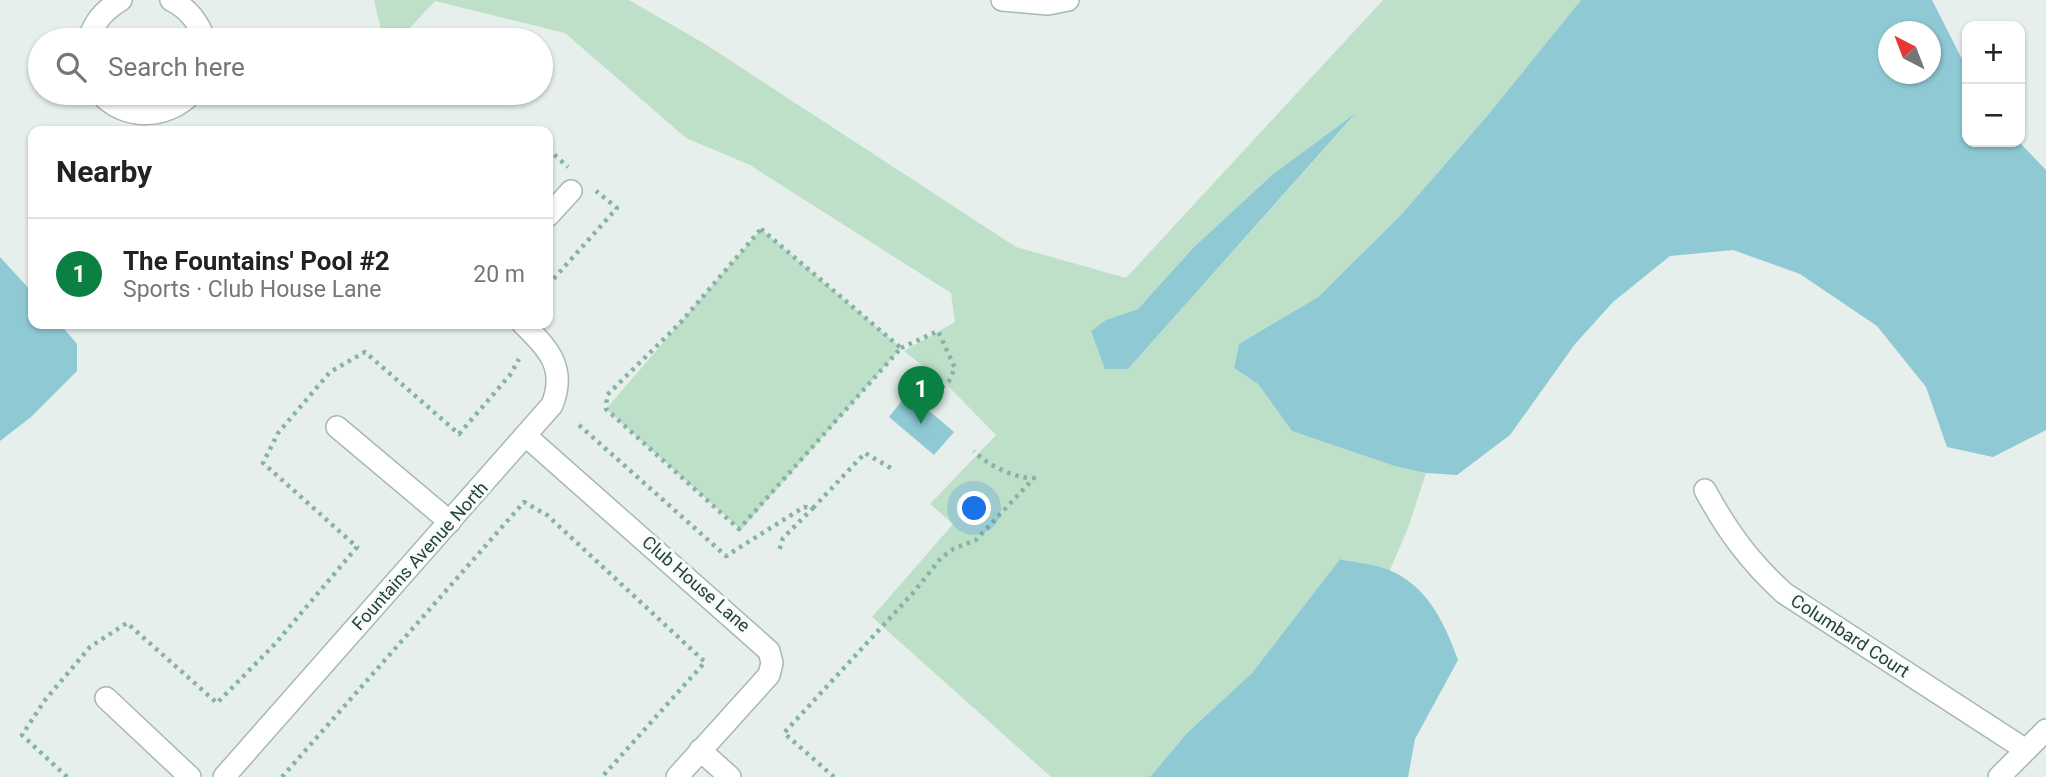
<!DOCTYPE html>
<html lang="en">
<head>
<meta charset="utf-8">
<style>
	body { margin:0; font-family:Roboto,sans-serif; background:#f2f2f2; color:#222 }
	.controls { position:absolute; right:21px; top:21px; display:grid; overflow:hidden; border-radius:14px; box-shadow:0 2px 5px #0004 }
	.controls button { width:63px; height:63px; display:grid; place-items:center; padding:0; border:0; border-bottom:2px solid #e0e0e0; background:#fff; color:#222; font:35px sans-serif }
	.compass { position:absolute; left:1878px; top:21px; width:63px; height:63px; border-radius:50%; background:#fff; box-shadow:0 2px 5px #0004; rotate:318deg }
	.you { position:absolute; left:975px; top:509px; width:24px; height:24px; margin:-18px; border:5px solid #fff; border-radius:50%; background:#1a73e8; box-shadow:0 0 0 10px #1a73e833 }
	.badge { display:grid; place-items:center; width:46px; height:46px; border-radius:50%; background:#0b8043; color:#fff; font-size:23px; font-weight:700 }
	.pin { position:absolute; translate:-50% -58px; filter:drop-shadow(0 2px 4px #0008) }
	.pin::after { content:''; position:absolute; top:37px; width:24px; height:21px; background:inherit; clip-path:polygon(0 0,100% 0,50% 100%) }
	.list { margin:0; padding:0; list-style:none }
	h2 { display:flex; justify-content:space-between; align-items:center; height:91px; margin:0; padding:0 28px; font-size:30px }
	h2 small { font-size:23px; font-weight:400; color:#767676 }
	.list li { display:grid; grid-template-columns:46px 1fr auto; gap:21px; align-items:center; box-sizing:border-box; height:112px; padding:0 28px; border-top:2px solid #e0e0e0 }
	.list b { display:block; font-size:26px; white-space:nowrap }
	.list p { margin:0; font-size:23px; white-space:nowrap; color:#767676 }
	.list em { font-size:23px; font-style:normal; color:#767676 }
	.icon { flex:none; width:38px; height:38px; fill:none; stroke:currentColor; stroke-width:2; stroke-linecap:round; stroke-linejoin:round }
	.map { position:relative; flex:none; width:2046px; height:777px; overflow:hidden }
	.search { position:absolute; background:#fff; box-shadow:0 2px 5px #0004; left:28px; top:28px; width:525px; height:77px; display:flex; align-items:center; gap:18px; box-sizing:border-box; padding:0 24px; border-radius:38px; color:#767676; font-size:26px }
	.panel { position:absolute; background:#fff; box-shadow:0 2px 5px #0004; left:28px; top:126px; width:525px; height:203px; border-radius:14px }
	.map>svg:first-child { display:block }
</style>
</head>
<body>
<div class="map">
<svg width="2046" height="777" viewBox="0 0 2046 777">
	<rect width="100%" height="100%" fill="#e6efeb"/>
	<path fill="#bfe0c8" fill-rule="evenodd" d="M374 0H629L705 44 1016 247 1126 278 1383 0H1581L1488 115 1400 216 1318 297 1239 344 1234 368 1258 384 1292 431 1426 473 1408 528 1390 570 1340 559 1252 673 1187 733 1150 777H1051L872 617 953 524 930 504 996 435 948 386 904 351 955 322 951 293 750 165 686 138 565 33 435 1 406 32 381 30ZM1353 116V117L1128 369 1106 320 1138 309 1193 248 1272 175Z
		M761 229 901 348 741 530 606 409Z"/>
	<path fill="#8ec9d4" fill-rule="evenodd" d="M1581 0H1932L1967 69V142H2019L2046 170V430L1993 457 1947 447 1926 387 1877 326 1800 274 1733 250 1670 256 1613 302 1575 344 1510 435 1457 475 1426 473 1395 466 1292 431 1258 384 1234 368 1239 344 1318 297 1400 216 1488 115ZM1888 32H1930V74H1888Z
		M1356 113 1128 369H1105L1091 331 1106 320 1138 309 1193 248 1272 175Z
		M0 257 33 293V324H60L77 344V371L31 417 0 441Z
		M908 393 954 432 934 455 889 417Z
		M1340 559C1356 563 1374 564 1389 570 1428 586 1445 624 1458 660L1415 739 1408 777H1150L1187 733 1252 673Z"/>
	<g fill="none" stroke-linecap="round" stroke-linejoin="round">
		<defs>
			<path id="minor" d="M171 0C189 9 198 22 205 40
				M1002 0 1048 4 1068 0
				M88 40C95 21 103 11 121 0
				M100 93C124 121 167 120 192 93
				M548 216 571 191
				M337 427 450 522
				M526 436 769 651 772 663 769 675 677 777
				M1705 490C1727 531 1750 562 1784 593L2026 750
				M106 698 190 777
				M700 750 730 777
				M224 777 552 405C567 368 548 348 523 324
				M1999 777 2046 730"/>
		</defs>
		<use href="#minor" stroke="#a8b8b2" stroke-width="24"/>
		<path stroke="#86b3a5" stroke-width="4.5" stroke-dasharray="3.5 5" stroke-linecap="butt" d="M548 149 568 167
			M761 229 901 348 739 529 606 409 607 395 681 322Z
			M548 285 617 208 596 191
			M901 348 938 331 955 368 949 381 938 391
			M579 425 726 556 804 507 813 508 783 538 779 551
			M813 508 865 453 894 470
			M67 777 22 735 45 700 90 647 127 623 217 703 275 644 357 547 263 463 278 433 330 372 365 352 459 434 510 375 519 359
			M282 777 524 502 547 515 705 662 602 777
			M834 777 784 733 913 593 941 558 953 549 976 540 1034 478C1016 479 987 465 974 451"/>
		<use href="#minor" stroke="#fff" stroke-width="21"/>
	</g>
	<g text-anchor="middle" stroke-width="6" stroke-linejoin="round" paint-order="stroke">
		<g font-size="18" fill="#24423a" stroke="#f7fbf9">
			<text transform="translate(420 556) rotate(-48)" y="6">Fountains Avenue North</text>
			<text transform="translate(696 584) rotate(41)" y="6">Club House Lane</text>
			<text transform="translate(1850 636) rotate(33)" y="6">Columbard Court</text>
		</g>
	</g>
</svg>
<div class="controls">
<button>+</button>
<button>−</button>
</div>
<svg class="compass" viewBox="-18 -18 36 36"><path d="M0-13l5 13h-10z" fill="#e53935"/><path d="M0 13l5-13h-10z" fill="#767676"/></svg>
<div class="you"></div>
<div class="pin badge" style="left:921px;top:424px">1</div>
<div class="search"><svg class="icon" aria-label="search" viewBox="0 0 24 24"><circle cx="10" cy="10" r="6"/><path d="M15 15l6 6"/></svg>Search here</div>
<section class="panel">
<h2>Nearby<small></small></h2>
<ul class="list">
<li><span class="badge">1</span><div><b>The Fountains' Pool #2</b><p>Sports · Club House Lane</p></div><em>20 m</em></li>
</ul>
</section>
</div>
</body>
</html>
